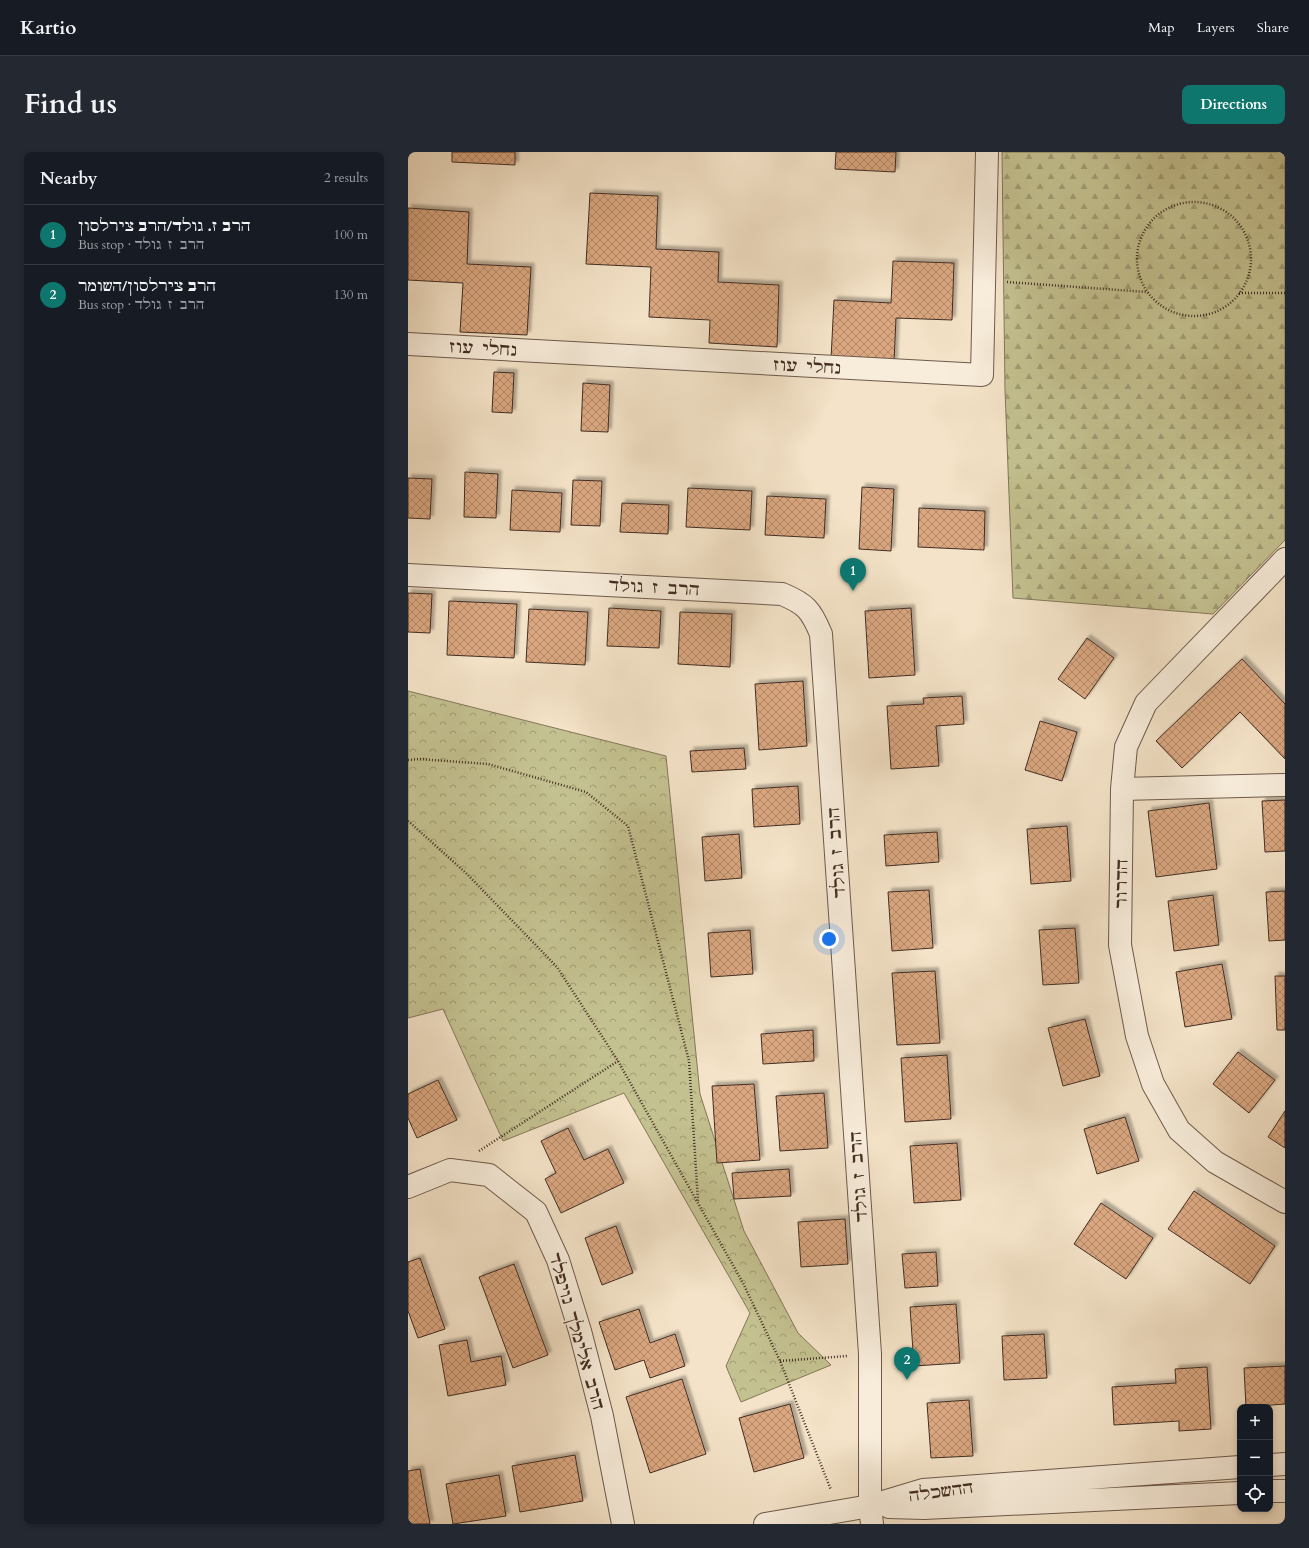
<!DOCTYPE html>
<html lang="en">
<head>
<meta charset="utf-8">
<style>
	body { margin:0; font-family:Cardo,"Frank Ruhl Libre",serif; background:#242831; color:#f1f3f6 }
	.controls { position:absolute; right:12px; bottom:12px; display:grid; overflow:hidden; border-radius:8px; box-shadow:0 2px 6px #0003 }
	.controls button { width:36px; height:36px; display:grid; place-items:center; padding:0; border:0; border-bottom:1px solid #363941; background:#171b24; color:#f1f3f6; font:20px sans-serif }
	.you { position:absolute; left:421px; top:787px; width:14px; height:14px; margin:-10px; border:3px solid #fff; border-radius:50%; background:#1a73e8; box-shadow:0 0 0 6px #1a73e833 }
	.badge { display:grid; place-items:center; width:26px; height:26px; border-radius:50%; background:#0f766e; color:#fff; font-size:13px; font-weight:700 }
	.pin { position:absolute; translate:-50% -33px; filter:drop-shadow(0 1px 2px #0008) }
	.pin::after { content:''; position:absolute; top:21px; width:14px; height:12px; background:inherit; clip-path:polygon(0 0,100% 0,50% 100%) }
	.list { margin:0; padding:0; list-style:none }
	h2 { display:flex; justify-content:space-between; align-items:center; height:52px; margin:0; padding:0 16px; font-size:17px }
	h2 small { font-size:13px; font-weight:400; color:#9ea1a6 }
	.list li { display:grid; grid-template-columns:26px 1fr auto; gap:12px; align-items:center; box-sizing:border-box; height:60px; padding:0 16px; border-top:1px solid #363941 }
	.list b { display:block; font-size:15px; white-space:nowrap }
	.list p { margin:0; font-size:13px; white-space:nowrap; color:#9ea1a6 }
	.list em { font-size:13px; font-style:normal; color:#9ea1a6 }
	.icon { flex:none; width:22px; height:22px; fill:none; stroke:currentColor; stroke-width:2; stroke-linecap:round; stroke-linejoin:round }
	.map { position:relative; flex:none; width:877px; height:1372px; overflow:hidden; border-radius:8px }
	header { display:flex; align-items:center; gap:24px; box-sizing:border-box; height:56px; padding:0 20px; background:#171b24; border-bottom:1px solid #363941 }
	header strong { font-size:19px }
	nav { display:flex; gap:22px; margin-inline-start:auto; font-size:14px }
	.intro { display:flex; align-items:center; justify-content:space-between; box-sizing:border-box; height:96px; padding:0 24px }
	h1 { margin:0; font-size:28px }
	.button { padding:10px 18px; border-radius:8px; background:#0f766e; color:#fff; font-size:14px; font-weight:700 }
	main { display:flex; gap:24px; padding:0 24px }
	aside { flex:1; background:#171b24; border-radius:8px; box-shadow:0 2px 6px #0003 }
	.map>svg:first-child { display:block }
</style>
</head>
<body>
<header>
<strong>Kartio</strong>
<nav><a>Map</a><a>Layers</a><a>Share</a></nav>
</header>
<div class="intro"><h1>Find us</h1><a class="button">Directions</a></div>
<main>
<aside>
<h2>Nearby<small>2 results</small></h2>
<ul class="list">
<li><span class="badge">1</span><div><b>הרב ז. גולד/הרב צירלסון</b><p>Bus stop · הרב ז גולד</p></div><em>100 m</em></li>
<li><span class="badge">2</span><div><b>הרב צירלסון/השומר</b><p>Bus stop · הרב ז גולד</p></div><em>130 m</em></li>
</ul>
</aside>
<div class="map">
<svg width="877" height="1372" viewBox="0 0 877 1372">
	<defs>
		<pattern id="forest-firs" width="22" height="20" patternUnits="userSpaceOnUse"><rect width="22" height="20" fill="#c4c190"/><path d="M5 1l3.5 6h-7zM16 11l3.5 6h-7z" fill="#a19d75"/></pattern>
		<pattern id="park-crowns" width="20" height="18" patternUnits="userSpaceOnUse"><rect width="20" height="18" fill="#c4c190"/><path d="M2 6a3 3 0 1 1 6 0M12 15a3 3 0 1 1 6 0" fill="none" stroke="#a19d75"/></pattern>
		<pattern id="building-cross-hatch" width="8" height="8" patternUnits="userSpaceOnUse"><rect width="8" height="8" fill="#daa780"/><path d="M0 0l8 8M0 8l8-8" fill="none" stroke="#b28868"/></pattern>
		<filter id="shadow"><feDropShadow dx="3.5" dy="-3.5" stdDeviation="1" flood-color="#0004"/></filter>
	</defs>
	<rect width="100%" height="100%" fill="#f4e3c8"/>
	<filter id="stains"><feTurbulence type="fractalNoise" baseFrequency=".005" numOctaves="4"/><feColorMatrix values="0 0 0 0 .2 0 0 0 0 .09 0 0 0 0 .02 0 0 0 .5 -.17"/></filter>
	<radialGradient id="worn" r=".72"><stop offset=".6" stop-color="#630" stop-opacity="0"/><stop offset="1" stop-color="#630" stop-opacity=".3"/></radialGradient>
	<path fill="url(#forest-firs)" stroke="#83775a" d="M594 0H877V388L805 462 605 446 597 238Z"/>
	<path fill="url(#park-crowns)" stroke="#83775a" d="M0 539 258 604 292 942 336 1079 390 1181 423 1213 333 1250 318 1214 342 1161 216 941 95 989 35 857 0 866Z"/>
	<path fill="url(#building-cross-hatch)" stroke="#422d23" filter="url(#shadow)" d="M44 0H107V13L44 10Z
		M428 0H488L487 20 427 17Z
		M182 41 250 44 248 97 311 100 310 130 371 133 369 195 301 191 302 168 241 165 243 115 178 112Z
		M0 56 61 60 59 112 123 115 119 183 52 180 55 131 0 128Z
		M485 109 546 111 544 168 488 166 486 210 423 207 426 148 483 151Z
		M86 220 106 221 104 261 84 260Z
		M175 231 202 233 200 280 173 279Z
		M57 320 90 322 88 366 56 365Z
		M0 326 24 327 22 367 0 366Z
		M165 328 194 329 192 374 163 373Z
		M454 335 486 337 483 399 451 397Z
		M280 336 344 339 342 378 278 375Z
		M104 338 154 341 152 380 102 378Z
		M359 344 418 347 416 386 357 383Z
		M214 351 261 353 260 382 212 380Z
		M511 356 577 359 576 398 510 395Z
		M0 441 24 442 22 481 0 480Z
		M41 449 109 452 106 506 39 503Z
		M201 456 253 459 251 496 199 494Z
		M503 456 507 523 461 526 457 459Z
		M121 457 180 460 177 513 118 510Z
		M272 460 324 462 322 515 270 512Z
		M679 486 706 506 677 547 650 527Z
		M834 507 877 552V607L832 560 774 616 748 589Z
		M395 529 399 594 351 598 347 532Z
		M554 544 556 572 528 574 531 614 483 617 479 554 516 552 515 546Z
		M632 569 669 580 654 629 617 618Z
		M336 596 338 617 284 620 282 599Z
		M390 634 392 672 346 675 344 637Z
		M877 648V699L857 700 854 649Z
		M801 651 809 717 748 725 740 659Z
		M659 674 663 729 623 732 619 677Z
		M529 680 531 710 478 714 476 683Z
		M331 682 334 726 297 729 294 685Z
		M521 738 525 796 484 799 480 740Z
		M877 739V788L861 789 858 740Z
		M805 743 811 793 766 799 760 749Z
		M667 776 671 831 635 833 631 778Z
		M342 778 345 822 303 825 300 781Z
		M814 812 824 867 777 875 768 820Z
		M527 819 532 891 489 893 484 821Z
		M867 824H877V878H869Z
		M677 867 692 924 655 934 640 876Z
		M405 878 406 909 355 912 353 882Z
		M830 900 867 928 841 961 805 932Z
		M539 903 543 967 497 970 493 906Z
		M30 928 49 968 9 986 0 966V942Z
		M346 932 352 1008 309 1011 304 934Z
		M416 941 420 996 372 999 368 944Z
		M877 959V996L860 985Z
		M717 965 731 1009 689 1022 676 977Z
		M160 976 176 1008 200 997 216 1031 153 1061 137 1027 148 1021 133 989Z
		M549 991 553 1048 506 1051 502 994Z
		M381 1017 383 1044 326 1047 324 1021Z
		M786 1039 867 1094 842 1132 760 1077Z
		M693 1051 745 1086 718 1127 666 1092Z
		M437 1067 440 1112 393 1115 390 1070Z
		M208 1074 225 1121 194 1133 177 1086Z
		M528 1100 530 1134 497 1136 494 1102Z
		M12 1106 37 1177 10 1186 0 1159V1110Z
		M106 1112 140 1203 105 1216 71 1125Z
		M548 1152 552 1211 506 1214 502 1155Z
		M231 1157 242 1191 267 1182 277 1214 242 1226 236 1208 207 1218 191 1170Z
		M636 1182 639 1226 596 1228 594 1184Z
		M59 1188 63 1210 93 1204 98 1233 40 1244 31 1193Z
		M877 1214V1252L838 1255 836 1216Z
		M799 1215 803 1277 771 1279V1269L706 1273 704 1235 768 1231 767 1217Z
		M274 1227 298 1302 242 1321 218 1245Z
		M561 1248 565 1304 523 1306 519 1251Z
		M382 1252 396 1306 346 1320 331 1266Z
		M167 1303 175 1349 112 1360 104 1314Z
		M12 1317 22 1372H0V1319Z
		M91 1323 98 1364 45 1372 38 1332Z"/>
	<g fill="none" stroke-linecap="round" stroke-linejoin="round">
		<defs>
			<path id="minor" d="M0 192 574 223 579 0
				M877 407 738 551 718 595 714 637 712 793 729 884 745 932 771 978 807 1010 877 1050
				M0 423 374 442C398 452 403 458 413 482L462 1202V1354L464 1372
				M714 637 877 633
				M0 1035 42 1018 81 1023 128 1060 150 1108 172 1179 194 1264 215 1372
				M862 1313 877 1312
				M862 1339H877
				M481 1355 516 1356 832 1341
				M357 1372 462 1354 515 1338 832 1315"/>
		</defs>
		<use href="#minor" stroke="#6e5a4c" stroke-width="24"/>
		<path stroke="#422d23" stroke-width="2.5" stroke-dasharray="1 2" stroke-linecap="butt" d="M729 107a57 57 0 1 1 114 0a57 57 0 1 1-114 0Z
			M599 130 739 140
			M831 141H877
			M0 608 11 607 80 612 178 640 220 674 281 909 290 1049
			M0 669 58 721 149 815 210 909 335 1131 372 1209 423 1338
			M71 999 210 909
			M372 1209 439 1204"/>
		<use href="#minor" stroke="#f8eddb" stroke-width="22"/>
	</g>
	<g text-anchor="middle" stroke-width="3" stroke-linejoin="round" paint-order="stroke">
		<g font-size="17" fill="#422d23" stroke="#f8eddb">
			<text transform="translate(75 196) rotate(3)" y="6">נחלי עוז</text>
			<text transform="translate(399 214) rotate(3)" y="6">נחלי עוז</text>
			<text transform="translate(246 435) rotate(3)" y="6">הרב ז גולד</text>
			<text transform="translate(428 701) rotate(-94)" y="6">הרב ז גולד</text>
			<text transform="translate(713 732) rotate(-89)" y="6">הדרור</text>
			<text transform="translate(450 1025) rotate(-94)" y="6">הרב ז גולד</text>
			<text transform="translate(169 1179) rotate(74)" y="6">הרב אלימלך נויפלד</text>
			<text transform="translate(533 1339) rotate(-8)" y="6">ההשכלה</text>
		</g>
	</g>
	<rect width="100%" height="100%" filter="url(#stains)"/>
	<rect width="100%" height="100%" fill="url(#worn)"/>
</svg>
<div class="controls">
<button>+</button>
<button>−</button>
<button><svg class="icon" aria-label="locate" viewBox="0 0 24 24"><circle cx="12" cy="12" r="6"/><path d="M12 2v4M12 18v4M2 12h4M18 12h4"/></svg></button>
</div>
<div class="you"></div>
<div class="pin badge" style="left:445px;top:439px">1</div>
<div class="pin badge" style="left:499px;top:1228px">2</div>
</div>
</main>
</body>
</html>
